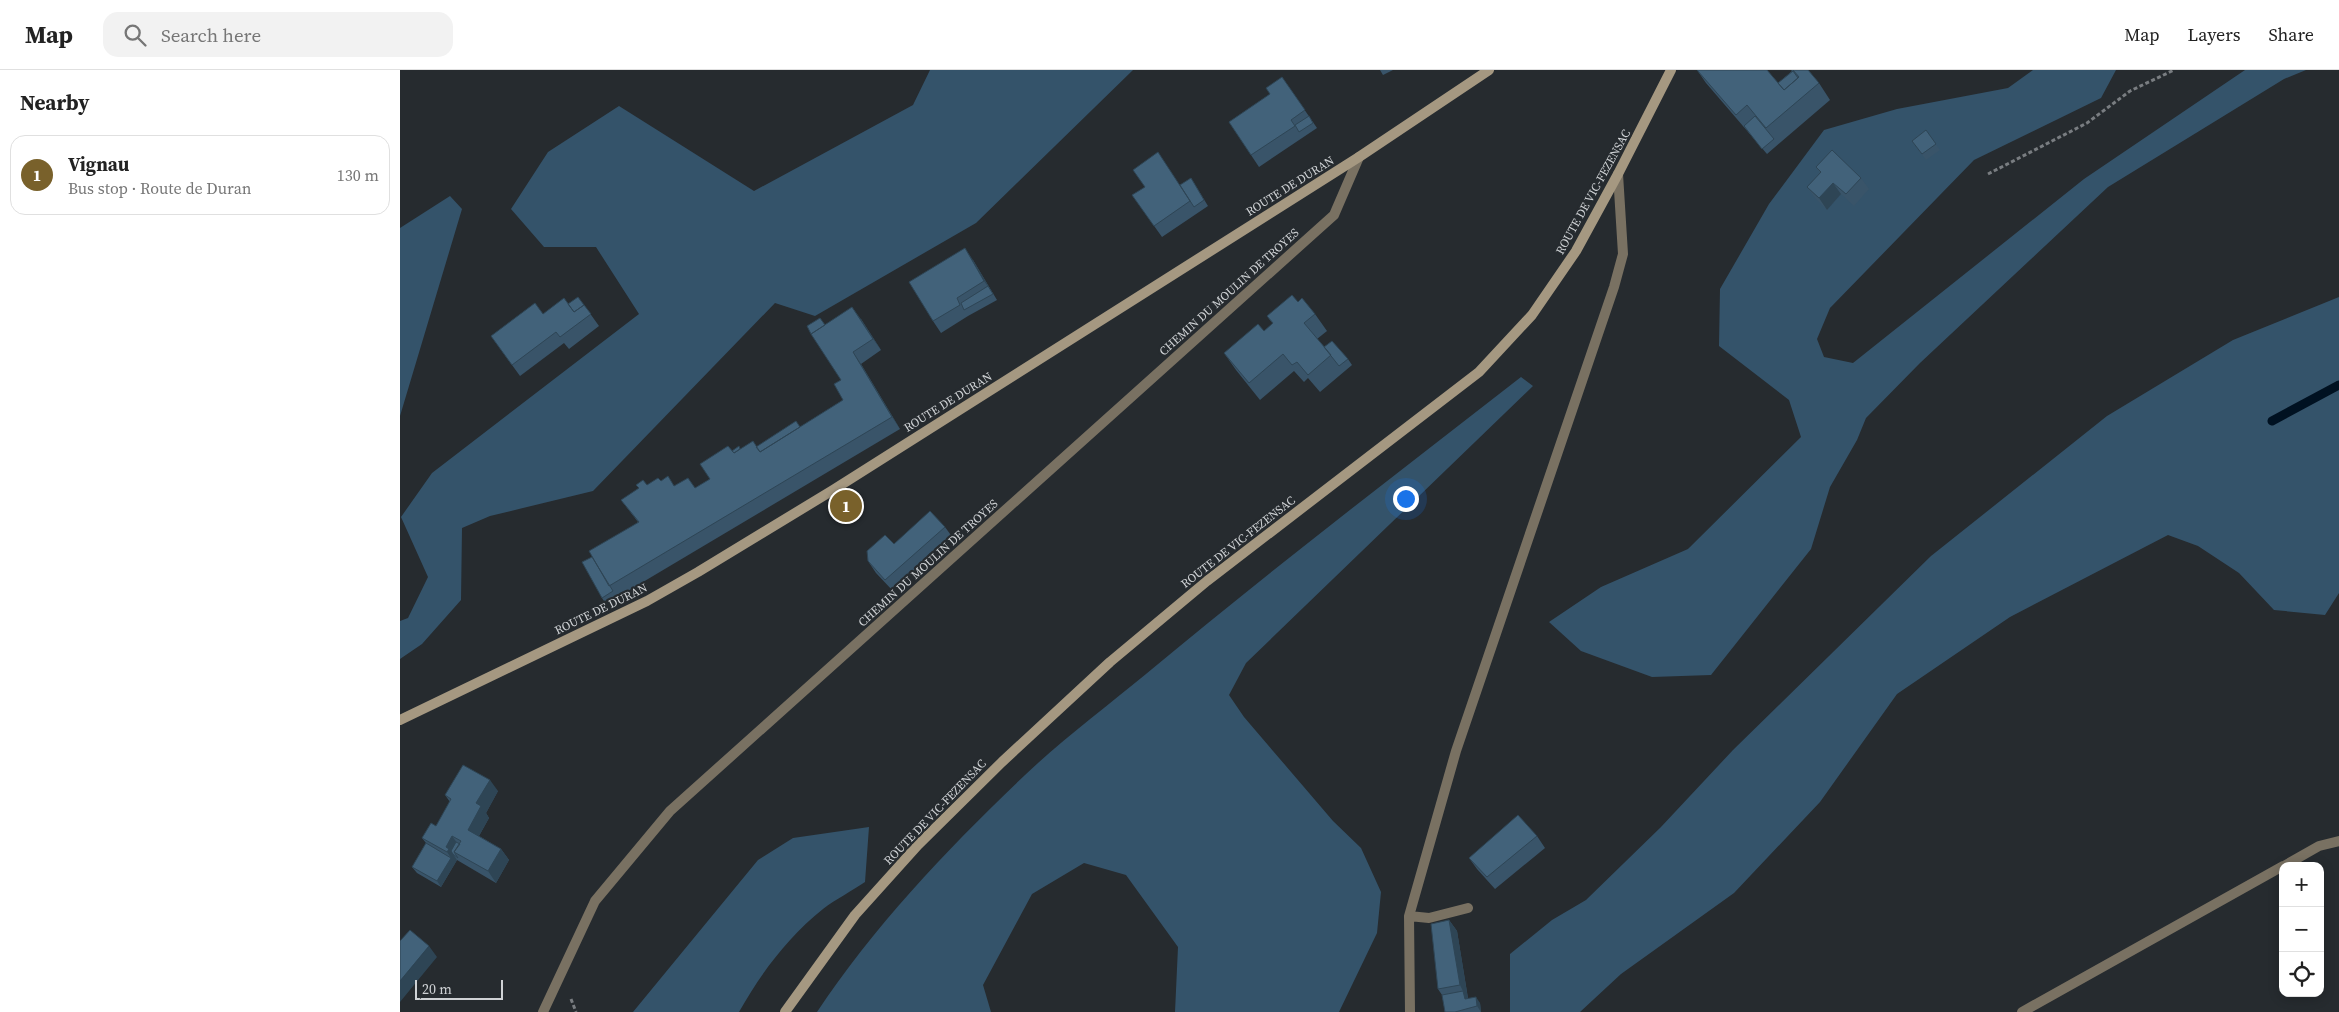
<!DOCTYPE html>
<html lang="en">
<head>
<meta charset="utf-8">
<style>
	body { margin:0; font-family:"Source Serif 4",serif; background:#f2f2f2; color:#222 }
	.controls { position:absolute; right:15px; bottom:15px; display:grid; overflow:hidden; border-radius:10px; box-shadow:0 2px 12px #0003 }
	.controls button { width:45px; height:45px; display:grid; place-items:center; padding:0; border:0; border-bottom:1px solid #e0e0e0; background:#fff; color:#222; font:25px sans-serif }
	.scale { position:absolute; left:15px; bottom:12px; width:88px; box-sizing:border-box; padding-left:5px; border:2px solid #cfd2d5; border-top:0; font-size:14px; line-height:18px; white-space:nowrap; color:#cfd2d5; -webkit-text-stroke:4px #262b2f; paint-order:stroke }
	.you { position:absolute; left:1005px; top:428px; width:18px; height:18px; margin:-12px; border:4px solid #fff; border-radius:50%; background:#1a73e8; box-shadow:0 0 0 8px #1a73e833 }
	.badge { display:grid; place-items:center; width:32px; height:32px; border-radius:50%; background:#79612b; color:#fff; font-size:16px; font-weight:700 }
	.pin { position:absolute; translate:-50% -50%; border:2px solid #fff; box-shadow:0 1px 5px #0006 }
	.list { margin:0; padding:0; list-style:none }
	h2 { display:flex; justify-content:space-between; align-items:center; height:65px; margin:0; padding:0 20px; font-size:21px }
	h2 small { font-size:16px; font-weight:400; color:#767676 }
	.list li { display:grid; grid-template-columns:32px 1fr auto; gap:15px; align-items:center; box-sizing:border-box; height:80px; margin:0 10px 10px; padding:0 10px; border:1px solid #e0e0e0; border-radius:15px }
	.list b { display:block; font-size:19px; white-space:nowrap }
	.list p { margin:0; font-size:16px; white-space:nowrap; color:#767676 }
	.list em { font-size:16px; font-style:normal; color:#767676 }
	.icon { flex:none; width:28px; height:28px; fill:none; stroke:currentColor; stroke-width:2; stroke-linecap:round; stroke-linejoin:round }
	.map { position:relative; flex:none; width:1939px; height:942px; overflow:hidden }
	header { display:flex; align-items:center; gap:30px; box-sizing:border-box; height:70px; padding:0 25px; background:#fff; border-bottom:1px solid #e0e0e0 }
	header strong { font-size:24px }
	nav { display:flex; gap:28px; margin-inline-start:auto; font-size:18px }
	.search { width:350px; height:45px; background:#f2f2f2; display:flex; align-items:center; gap:12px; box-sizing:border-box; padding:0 18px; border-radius:15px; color:#767676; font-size:19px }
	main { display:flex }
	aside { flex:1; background:#fff }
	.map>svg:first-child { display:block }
</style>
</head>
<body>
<header>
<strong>Map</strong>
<div class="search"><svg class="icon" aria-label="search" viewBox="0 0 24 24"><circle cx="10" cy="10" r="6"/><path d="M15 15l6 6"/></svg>Search here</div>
<nav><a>Map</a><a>Layers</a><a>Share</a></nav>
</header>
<main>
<aside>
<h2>Nearby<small></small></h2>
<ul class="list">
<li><span class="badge">1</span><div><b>Vignau</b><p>Bus stop · Route de Duran</p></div><em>130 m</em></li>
</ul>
</aside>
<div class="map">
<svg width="1939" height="942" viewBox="0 0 1939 942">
	<rect width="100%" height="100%" fill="#262b2f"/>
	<path fill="#34536a" d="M530 0H733L576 153 415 246 375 233 193 421 90 446 62 458 61 530 22 574 0 589V551L8 548 28 507 1 447 32 403 239 244 196 177H144L111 139 148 82 219 36 354 121 513 35Z
		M1633 0H1716L1701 28 1574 90 1430 238 1417 269 1424 287 1453 293 1684 109 1845 0H1906L1884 9 1708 117 1520 293 1466 348 1457 370 1430 417 1411 479 1311 605 1252 607 1181 581 1149 552 1201 517 1288 479 1401 367 1389 330 1319 276 1320 219 1369 134 1424 60 1497 39 1608 18Z
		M50 126 62 139 0 346V158Z
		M1939 227V523L1925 545 1874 540 1839 503 1798 476 1768 465 1610 547 1497 624 1420 732 1334 823 1221 904 1180 942H1110V884L1152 850 1186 830 1261 757 1333 680 1531 486 1707 346 1833 270Z
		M1121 307 1133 316 846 593 829 625 844 647 933 751 961 778 981 822 977 863 939 942H775L778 877 726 805 684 793 632 824 583 915 591 942H417C473 857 551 775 625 705 663 669 706 637 746 604 868 502 995 405 1121 307Z
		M469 757 465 812C452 821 436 829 423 839 388 867 361 903 339 942H233L358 790 393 768Z"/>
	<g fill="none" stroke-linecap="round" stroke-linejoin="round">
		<path stroke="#001121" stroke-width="9" d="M1872 351 1939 315"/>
		<path stroke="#797d81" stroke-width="3" stroke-dasharray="4 2.5" stroke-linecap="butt" d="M1588 104 1687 53 1730 21 1774 0
			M171 929 176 942"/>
		<path stroke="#797162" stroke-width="10" d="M1884 796 1919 776 1939 771
			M1009 846 1029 848 1068 838
			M1010 942 1009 846 1056 681 1214 217 1223 184 1218 104
			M1622 942 1883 796"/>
		<path stroke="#797162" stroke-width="10" d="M143 942 195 831 270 741 934 145 959 87"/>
		<path stroke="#a59881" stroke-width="10" d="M0 650 247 531 298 502 433 420 959 87 1089 0
			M385 942 455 845 518 775 602 692 710 592 807 511 1079 302 1132 245 1176 181 1218 104 1271 0"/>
	</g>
	<path fill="#395469" d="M980 0H993L983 5Z
		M1297 0H1367L1378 13 1392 1 1391 0H1408L1419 13 1430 30 1367 84 1306 13Z
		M882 7 917 58 859 97 829 52 870 24Z
		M1526 60 1540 80 1526 90 1512 71Z
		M1416 97 1461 108 1469 119 1454 136 1441 124 1427 140 1415 128 1407 117 1420 103Z
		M791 108 808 136 762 167 732 125 780 115Z
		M573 190 597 230 568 246 541 263 533 251Z
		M898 232 915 244 927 261 917 269 924 277 948 289 952 295 920 322 908 308 904 312 894 301 860 330 836 300 824 283 864 261 873 254 867 246Z
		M168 234 184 235 199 256 169 279 164 273 120 306 91 266Z
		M461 249 481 280 461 294 500 359 206 534 202 528 192 487 238 452 221 430 247 415 261 411 274 416 295 418 310 409 332 381 340 379 360 382 443 330 441 310 425 255Z
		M545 457 553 468 493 521 476 503 468 491 494 474Z
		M98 721 86 743 89 748 79 766 101 779 109 790 96 813 57 790 41 817 17 803 12 797 26 773 22 768 36 756 50 732 45 725Z
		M1137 766 1145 778 1095 819 1077 799 1069 788Z
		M1049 850 1057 861 1068 928 1080 933 1081 942H1045L1042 925 1038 919Z"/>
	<path fill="#2e4555" d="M1433 113 1441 124 1427 140 1419 128Z
		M565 178 573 190 592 222 584 211Z
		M452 237 461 249 481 280 473 269Z
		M453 282 461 294 500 359 492 347Z
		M90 710 98 721 86 743 89 748 76 771 68 760 76 733Z
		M52 766 60 777 54 782 53 784 57 790 41 817 37 811 51 788 47 782 46 777Z
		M101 779 109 790 96 813 88 801Z
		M1049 850 1057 861 1069 935 1065 929 1063 921 1060 915Z
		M29 876 37 887 0 932V911Z
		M1076 927 1080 933 1081 942 1077 936Z"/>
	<path fill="#42627a" stroke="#2e4555" d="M1297 0H1367L1384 20 1399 7 1393 0H1408L1419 13 1366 58 1347 35 1336 45Z
		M1393 1 1398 8 1384 20 1378 13Z
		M882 7 905 40 891 50 895 56 851 85 829 52 870 24 866 18Z
		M909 46 913 53 899 62 895 55Z
		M1355 46 1374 69 1362 79 1344 56Z
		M1526 60 1536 74 1522 84 1512 71Z
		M1432 80 1461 108 1446 124 1433 113 1419 128 1407 117 1421 102 1416 97Z
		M758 82 790 131 754 156 732 125 745 117 733 100Z
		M791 108 804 130 794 137 780 115Z
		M565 178 584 211 557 228 560 235 533 251 509 212Z
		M588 216 593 224 564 240 561 233Z
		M892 225 898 232 902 228 915 244 904 253 931 285 908 305 897 292 892 295 883 284 849 313 824 283 858 254 864 261 873 253 867 246Z
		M178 227 184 235 174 242 168 234Z
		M164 228 174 242 184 235 191 244 160 267 156 262 112 295 91 266 135 233 143 244Z
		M452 237 473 269 453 282 492 347 209 516 189 481 239 452 221 430 239 418 236 415 243 410 247 415 258 408 261 411 268 406 274 416 288 408 295 418 310 409 300 394 328 376 334 383 353 371 360 382 443 330 434 314 441 310 411 264Z
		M420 248 425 255 411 264 407 256Z
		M932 271 948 289 939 296 924 277Z
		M396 351 400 357 360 382 356 377Z
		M339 376 340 379 334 383 332 381Z
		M530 441 545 457 485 510 468 491 467 481 485 465 494 474Z
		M192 487 213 521 202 528 182 492Z
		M63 695 90 710 76 733 81 736 68 760 101 779 88 801 54 782 61 771 52 766 46 777 49 779 47 782 22 768 31 753 36 756 51 729 45 725Z
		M1118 745 1137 766 1087 807 1069 788Z
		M56 772 60 774 54 782 58 788 53 784 51 781Z
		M26 773 51 788 37 811 12 797Z
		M1049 850 1060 915 1038 919 1031 854Z
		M10 860 29 876 0 911V871Z
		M1063 921 1065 929 1076 927 1077 936 1055 942H1045L1042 925Z"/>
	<g text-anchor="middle" stroke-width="4.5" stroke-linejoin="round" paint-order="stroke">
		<g font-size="12" fill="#cfd2d5" stroke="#262b2f">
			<text transform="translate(890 116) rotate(-32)" y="4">ROUTE DE DURAN</text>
			<text transform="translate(1193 122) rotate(-61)" y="4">ROUTE DE VIC-FEZENSAC</text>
			<text transform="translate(829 222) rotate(-42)" y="4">CHEMIN DU MOULIN DE TROYES</text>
			<text transform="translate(548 332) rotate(-32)" y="4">ROUTE DE DURAN</text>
			<text transform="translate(838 472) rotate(-38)" y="4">ROUTE DE VIC-FEZENSAC</text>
			<text transform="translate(528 493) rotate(-42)" y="4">CHEMIN DU MOULIN DE TROYES</text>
			<text transform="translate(201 539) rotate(-26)" y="4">ROUTE DE DURAN</text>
			<text transform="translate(535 742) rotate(-46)" y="4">ROUTE DE VIC-FEZENSAC</text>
		</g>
	</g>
</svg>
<div class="controls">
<button>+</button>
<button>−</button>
<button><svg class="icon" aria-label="locate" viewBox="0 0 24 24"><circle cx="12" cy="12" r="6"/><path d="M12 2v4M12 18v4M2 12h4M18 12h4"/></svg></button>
</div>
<div class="scale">20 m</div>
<div class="you"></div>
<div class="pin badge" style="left:446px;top:436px">1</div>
</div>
</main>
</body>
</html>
